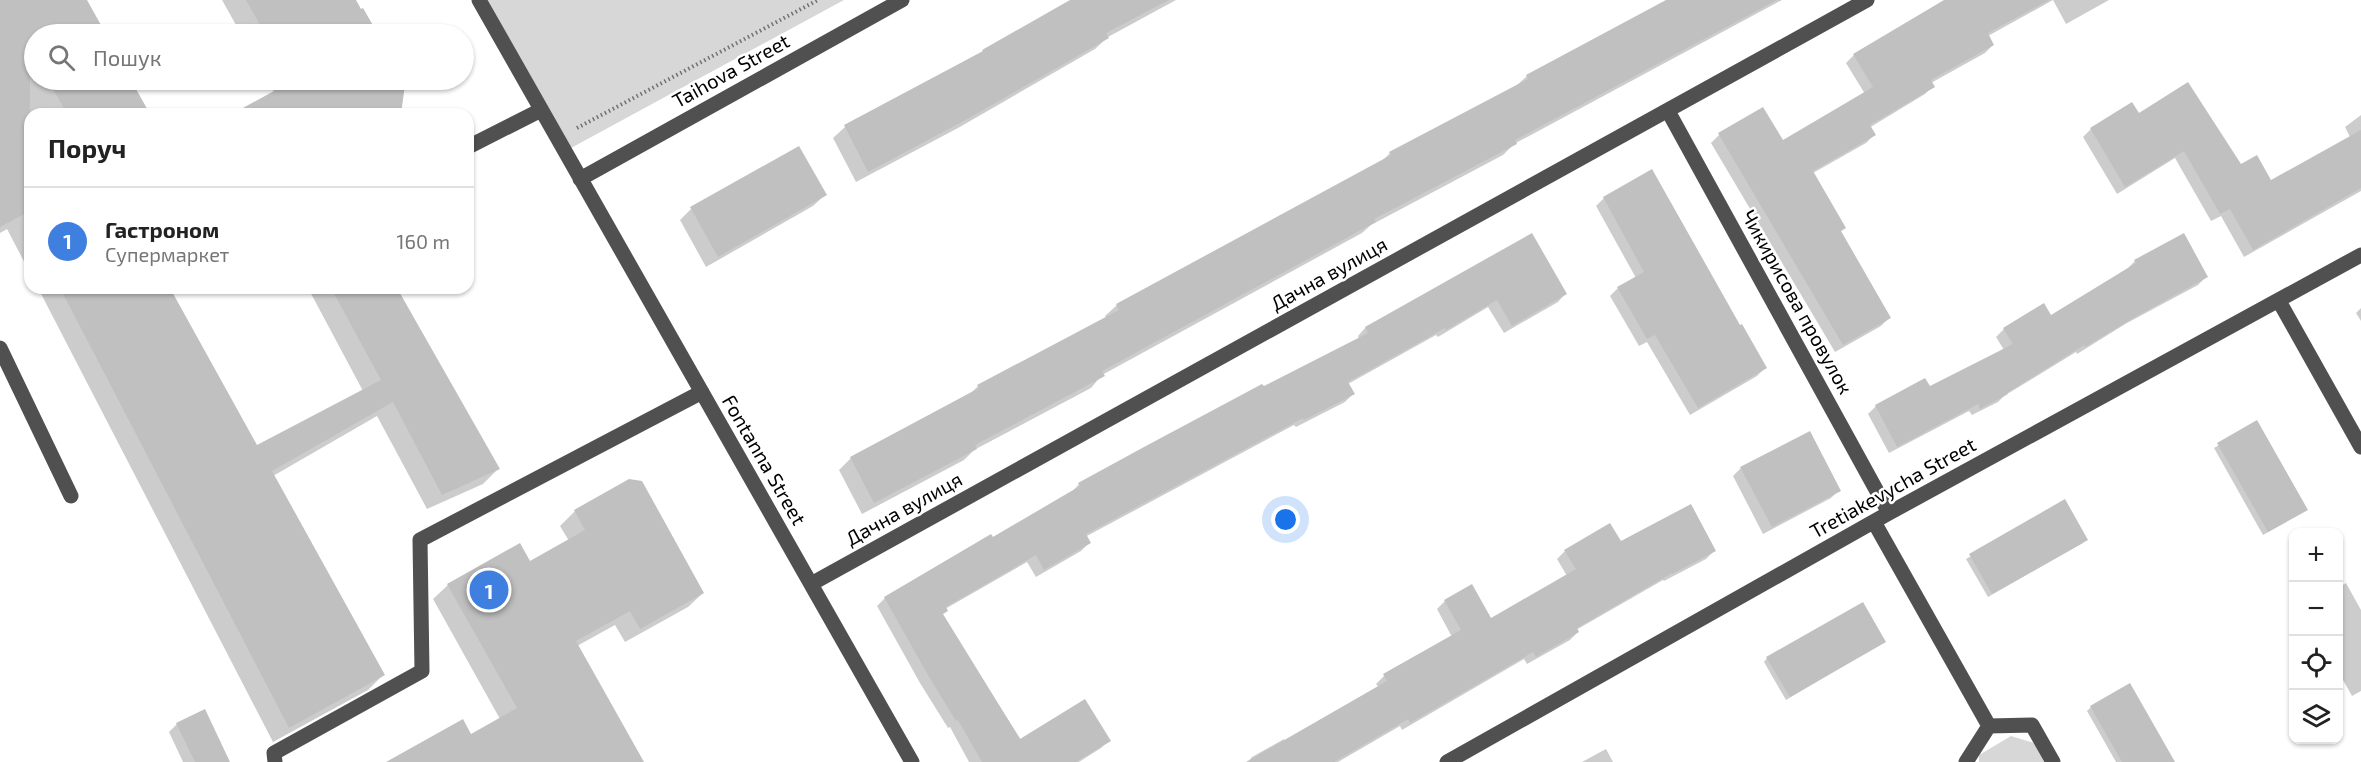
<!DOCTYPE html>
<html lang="uk">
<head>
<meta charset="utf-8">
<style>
	body { margin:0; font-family:"Exo 2",sans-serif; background:#f2f2f2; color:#222 }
	.controls { position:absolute; right:18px; bottom:18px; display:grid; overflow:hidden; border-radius:12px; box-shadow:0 2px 4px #0004 }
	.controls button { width:54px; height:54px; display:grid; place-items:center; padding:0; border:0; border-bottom:2px solid #e0e0e0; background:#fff; color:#222; font:30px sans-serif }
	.you { position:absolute; left:1286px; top:520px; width:21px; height:21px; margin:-15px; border:4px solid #fff; border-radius:50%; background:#1a73e8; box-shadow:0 0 0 9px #1a73e833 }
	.badge { display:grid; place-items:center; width:39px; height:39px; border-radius:50%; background:#000; color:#fff; font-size:20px; font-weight:700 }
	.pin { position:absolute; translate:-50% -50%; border:3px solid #fff; box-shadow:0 2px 6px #0006 }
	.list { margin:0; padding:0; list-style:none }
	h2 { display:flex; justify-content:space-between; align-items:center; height:78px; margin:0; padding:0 24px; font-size:26px }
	h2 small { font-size:20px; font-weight:400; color:#767676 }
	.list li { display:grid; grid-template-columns:39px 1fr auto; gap:18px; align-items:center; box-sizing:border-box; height:108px; padding:0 24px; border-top:2px solid #e0e0e0 }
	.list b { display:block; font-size:22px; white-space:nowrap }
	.list p { margin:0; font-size:20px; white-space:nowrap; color:#767676 }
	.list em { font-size:20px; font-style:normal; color:#767676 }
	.icon { flex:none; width:33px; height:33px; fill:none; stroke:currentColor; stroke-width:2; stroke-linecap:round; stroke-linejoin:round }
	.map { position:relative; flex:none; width:2361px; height:762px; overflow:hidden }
	.search { position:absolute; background:#fff; box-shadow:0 2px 4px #0004; left:24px; top:24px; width:450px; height:66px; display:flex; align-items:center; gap:15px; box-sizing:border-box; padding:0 21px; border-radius:33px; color:#767676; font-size:22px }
	.panel { position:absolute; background:#fff; box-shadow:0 2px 4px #0004; left:24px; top:108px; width:450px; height:186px; border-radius:18px }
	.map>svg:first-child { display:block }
</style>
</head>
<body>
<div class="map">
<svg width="2361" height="762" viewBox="0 0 2361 762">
	<rect width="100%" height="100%" fill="#fff"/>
	<path fill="#d7d7d7" d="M487 0H844L571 148Z
		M2011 736 2034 743 2044 762H1979V755Z"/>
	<path fill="#0003" d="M0 0H85L104 34H34V80H129L148 114H30V273L7 229 0 233Z
		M222 0H355L375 34H241Z
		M1073 0H1176L1108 37 1095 49 958 128 856 182 833 138 845 127 978 56 983 51Z
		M1669 0H1782L1514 144 1503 155 1371 225 1362 233 1102 375 1091 388 974 450 964 460 862 514 839 470 851 458 968 396 978 386 1106 318 1105 316 1117 305 1382 161 1390 153 1516 86 1527 76Z
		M1948 0H2109L2066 24 2053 0 1988 36 1993 45 1985 53 1931 83 1933 86 1925 94 1869 128 1874 135 1866 143 1813 173 1840 232 1889 318 1881 326 1835 352 1711 143 1719 135 1782 142 1865 94 1846 63 1854 55Z
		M267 80H401L404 85 399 114H235L274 92Z
		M2138 115 2271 182 2350 137 2345 127 2361 115V191L2244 257 2221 216 2211 221 2175 158 2117 194 2083 137 2091 129Z
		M1652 171 1740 327 1765 368 1757 376 1690 415 1647 342 1639 346 1610 296 1618 288 1636 278 1596 206 1604 198Z
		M825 195 813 206 706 267 680 220 691 209Z
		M1531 235 1565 294 1558 302 1504 333 1488 307 1438 337 1436 335 1348 384 1353 394 1345 402 1296 427 1294 425 1085 537 1089 543 1081 551 1036 577 1027 562 945 609 942 615 1021 740H1109L1101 748 1079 762H969L950 727 948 728 920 683 877 606 885 598 1071 493 1079 484 1359 339 1358 336 1365 328Z
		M2135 261 2206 277 2198 285 2127 323 2077 354 2076 352 2004 396 1998 402 1972 415 1969 411 1889 453 1868 414 1876 406 1925 380 1929 388 2004 350 1996 337 2004 329 2051 317 2127 269Z
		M38 288H168L257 447 363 391 308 288H395L498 469 483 484 427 509 377 416 273 476 383 675 368 690 273 742Z
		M2361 308V321L2356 313Z
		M2256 423 2302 513 2263 535 2214 448Z
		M1741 468 1839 490 1831 498 1763 534 1733 476Z
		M2065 501 2083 543 1988 597 1966 559Z
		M575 511 703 593 688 607 625 642 615 625 577 646 642 762H389L470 736 500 719 433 599 448 585 530 563 569 541 560 526Z
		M1620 543 1714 551 1706 559 1664 581 1663 580 1576 630 1578 632 1570 640 1527 664 1524 659 1402 730 1400 726 1338 762H1248L1252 757 1284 739 1285 741 1379 688 1376 684 1384 676 1452 637 1437 609 1445 601 1491 621 1567 576 1557 559 1565 551Z
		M2346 583 2361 610V691L2352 696 2338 671V588Z
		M1884 642 1786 700 1764 662 1767 658Z
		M2091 707 2174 762H2116L2087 711Z
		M177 724 223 762H183L169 732Z
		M1606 749 1613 762H1582Z"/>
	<path fill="#c0c0c0" d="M0 0H87L106 34H34V55L30 47V211L0 227Z
		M246 0H356L361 9 363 8 378 34H265Z
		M1070 0H1169L1106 33 1109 38 971 117 868 172 844 125 983 51 982 50Z
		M1666 0H1777L1515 140 1517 144 1374 219 1376 222 1102 371 1105 376 975 445 977 449 874 503 850 457 979 388 977 385 1119 310 1116 304 1391 155 1389 152 1528 79 1526 75Z
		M1944 0H2049L1988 33 1994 45 1931 80 1935 87 1870 125 1876 135 1813 171 1846 228 1841 231 1891 318 1843 345 1718 133 1763 107 1783 140 1873 87 1853 54Z
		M48 80H131L150 114H67Z
		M294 80H403L405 85 401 114H232Z
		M2188 82 2241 164 2257 155 2271 180 2361 130V188L2253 250 2230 209 2220 214 2184 151 2125 187 2090 128 2132 102 2139 113Z
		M799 146 827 195 718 257 690 207Z
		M1652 169 1740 325 1742 324 1767 368 1698 408 1655 335 1647 339 1617 287 1644 272 1603 197Z
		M1532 233 1567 294 1512 326 1497 300 1446 330 1445 328 1348 382 1355 394 1304 420 1303 418 1086 534 1091 543 1044 570 1036 555 946 607 948 611 943 614 1020 739 1085 699 1111 741 1076 762H982L958 720 956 721 928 675 884 597 991 534 993 537 1080 486 1078 483 1144 447 1262 384 1264 386 1368 333 1365 327Z
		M2184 233 2208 277 2137 316 2085 347 2084 345 2007 393 2008 394 1980 409 1978 404 1897 447 1875 405 1925 378 1930 386 2013 344 2003 328 2044 303 2051 315 2136 263 2134 260Z
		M60 288H170L257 445 381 380 331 288H397L500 469 442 495 393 402 272 471 385 675 289 728Z
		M2257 420 2308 510 2268 532 2217 443Z
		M1810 431 1841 491 1772 527 1740 467Z
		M629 479 642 481 704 593 640 629 630 611 576 641 644 762H386L463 719 471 734 517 708 447 584 520 543 530 561 585 530 574 510Z
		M2065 499 2088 540 1992 594 1969 554Z
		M1691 504 1716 551 1672 574V573L1577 628 1579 632 1536 657 1533 652 1410 723 1408 719 1334 762H1246L1387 681 1383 674 1461 630 1444 600 1472 584 1491 618 1576 569 1564 550 1610 523 1621 541Z
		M1863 602 1886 642 1790 697 1766 657Z
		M2130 683 2175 762H2122L2090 706Z
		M205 709 230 762H195L176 723Z"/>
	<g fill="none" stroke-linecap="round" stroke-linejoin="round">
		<path stroke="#727272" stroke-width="4" stroke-dasharray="1.5 3" stroke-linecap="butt" d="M577 128 818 0"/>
		<path stroke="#505050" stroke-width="15" d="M479 0 912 762
			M1668 111 1889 513
			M468 147 541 110
			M580 179 902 0
			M2279 301 2361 447
			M0 348 71 496
			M1874 522 1989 726 2032 725 2053 762
			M811 584 1867 0
			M275 762 274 753 422 671 420 540 702 392
			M1447 762 1889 513 2361 255
			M1966 762 1989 726"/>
	</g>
	<g text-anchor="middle" stroke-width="5" stroke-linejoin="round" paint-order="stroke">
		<g font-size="20" fill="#000" stroke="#fff">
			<text transform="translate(731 71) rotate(-29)" y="7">Taihova Street</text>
			<text transform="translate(1329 274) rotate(-29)" y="7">Дачна вулиця</text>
			<text transform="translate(1797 302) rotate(61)" y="7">Чикирисова провулок</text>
			<text transform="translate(764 460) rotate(60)" y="7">Fontanna Street</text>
			<text transform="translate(1893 488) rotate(-29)" y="7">Tretiakevycha Street</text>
			<text transform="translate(904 509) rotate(-29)" y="7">Дачна вулиця</text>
		</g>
	</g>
</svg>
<div class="controls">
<button>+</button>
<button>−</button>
<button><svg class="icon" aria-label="locate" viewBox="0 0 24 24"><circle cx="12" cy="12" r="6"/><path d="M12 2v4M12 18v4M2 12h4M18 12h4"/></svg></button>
<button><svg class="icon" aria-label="layers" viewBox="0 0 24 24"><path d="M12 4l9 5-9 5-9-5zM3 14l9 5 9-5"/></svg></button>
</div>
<div class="you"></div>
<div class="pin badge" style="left:489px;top:590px;background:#3f7fe0">1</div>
<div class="search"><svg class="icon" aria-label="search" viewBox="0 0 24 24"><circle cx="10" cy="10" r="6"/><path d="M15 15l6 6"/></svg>Пошук</div>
<section class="panel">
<h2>Поруч<small></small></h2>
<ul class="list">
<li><span class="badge" style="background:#3f7fe0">1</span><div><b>Гастроном</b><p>Супермаркет</p></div><em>160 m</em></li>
</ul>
</section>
</div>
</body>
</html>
